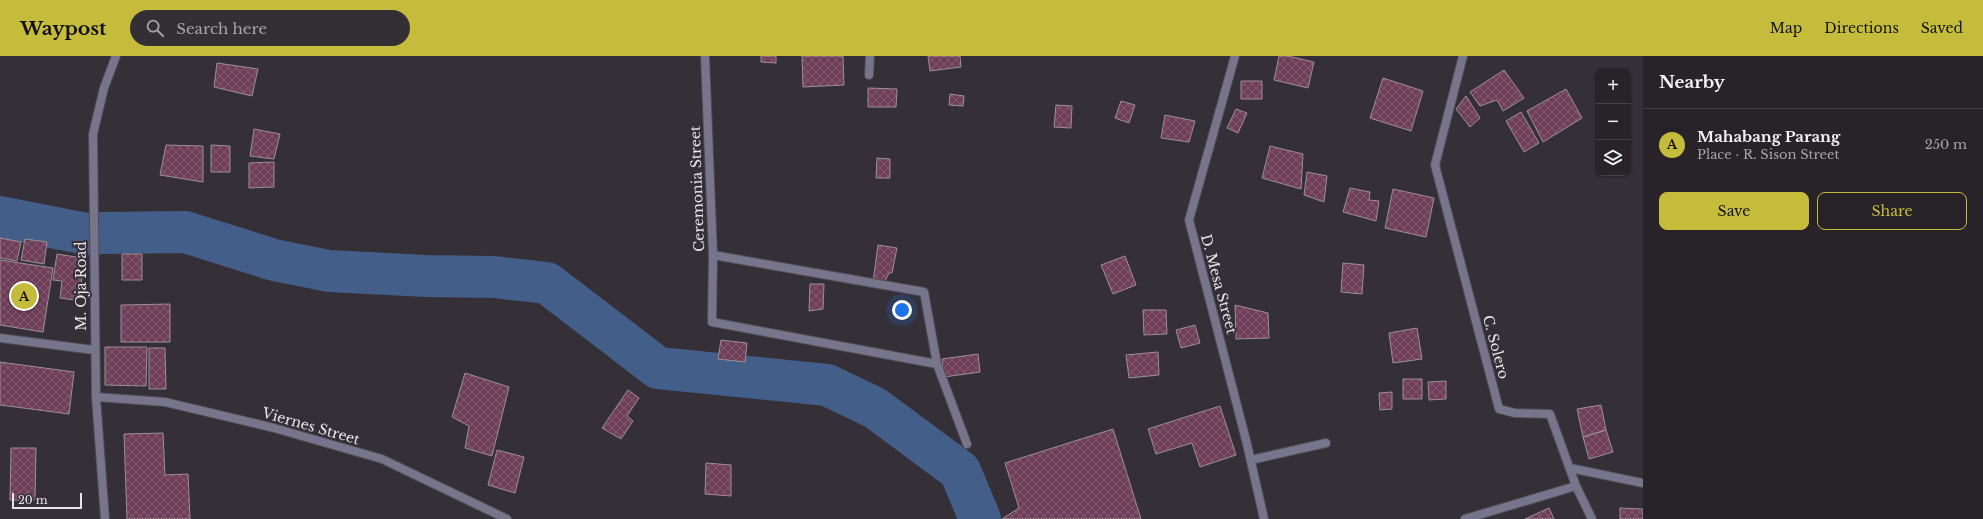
<!DOCTYPE html>
<html lang="en">
<head>
<meta charset="utf-8">
<style>
	body { margin:0; font-family:"Libre Baskerville",serif; background:#342f35; color:#f1f3f6 }
	.controls { position:absolute; right:12px; top:12px; display:grid; overflow:hidden; border-radius:8px; box-shadow:0 1px 3px #0004 }
	.controls button { width:36px; height:36px; display:grid; place-items:center; padding:0; border:0; border-bottom:1px solid #444046; background:#282329; color:#f1f3f6; font:20px sans-serif }
	.scale { position:absolute; left:12px; bottom:10px; width:70px; box-sizing:border-box; padding-left:4px; border:2px solid #e7e3e9; border-top:0; font-size:11px; line-height:14px; white-space:nowrap; color:#e7e3e9; -webkit-text-stroke:3px #352f37; paint-order:stroke }
	.you { position:absolute; left:902px; top:254px; width:14px; height:14px; margin:-10px; border:3px solid #fff; border-radius:50%; background:#1a73e8; box-shadow:0 0 0 6px #1a73e833 }
	.badge { display:grid; place-items:center; width:26px; height:26px; border-radius:50%; background:#c6bc3c; color:#111; font-size:13px; font-weight:700 }
	.pin { position:absolute; translate:-50% -50%; border:2px solid #fff; box-shadow:0 1px 4px #0006 }
	.list { margin:0; padding:0; list-style:none }
	h2 { display:flex; justify-content:space-between; align-items:center; height:52px; margin:0; padding:0 16px; font-size:17px }
	h2 small { font-size:13px; font-weight:400; color:#a5a4a8 }
	.list li { display:grid; grid-template-columns:26px 1fr auto; gap:12px; align-items:center; box-sizing:border-box; height:72px; padding:0 16px; border-top:1px solid #444046 }
	.list b { display:block; font-size:15px; white-space:nowrap }
	.list p { margin:0; font-size:13px; white-space:nowrap; color:#a5a4a8 }
	.list em { font-size:13px; font-style:normal; color:#a5a4a8 }
	.actions { display:flex; gap:8px; padding:12px 16px }
	.actions a { flex:1; padding:9px 0; border:1px solid #c6bc3c; border-radius:8px; text-align:center; font-size:14px; color:#c6bc3c }
	.actions .main { background:#c6bc3c; color:#111 }
	.icon { flex:none; width:22px; height:22px; fill:none; stroke:currentColor; stroke-width:2; stroke-linecap:round; stroke-linejoin:round }
	.map { position:relative; flex:none; width:1643px; height:463px; overflow:hidden }
	header { display:flex; align-items:center; gap:24px; box-sizing:border-box; height:56px; padding:0 20px; background:#c6bc3c; color:#111 }
	header strong { font-size:19px }
	nav { display:flex; gap:22px; margin-inline-start:auto; font-size:14px }
	.search { width:280px; height:36px; background:#342f35; display:flex; align-items:center; gap:10px; box-sizing:border-box; padding:0 14px; border-radius:22px; color:#a5a4a8; font-size:15px }
	main { display:flex }
	aside { flex:1; background:#282329 }
	.map>svg:first-child { display:block }
</style>
</head>
<body>
<header>
<strong>Waypost</strong>
<div class="search"><svg class="icon" aria-label="search" viewBox="0 0 24 24"><circle cx="10" cy="10" r="6"/><path d="M15 15l6 6"/></svg>Search here</div>
<nav><a>Map</a><a>Directions</a><a>Saved</a></nav>
</header>
<main>
<div class="map">
<svg width="1643" height="463" viewBox="0 0 1643 463">
	<defs>
		<pattern id="building-cross-hatch" width="8" height="8" patternUnits="userSpaceOnUse"><rect width="8" height="8" fill="#6f3f59"/><path d="M0 0l8 8M0 8l8-8" fill="none" stroke="#845b71"/></pattern>
	</defs>
	<rect width="100%" height="100%" fill="#352f37"/>
	<g fill="none" stroke-linecap="round" stroke-linejoin="round">
		<path stroke="#435e88" stroke-width="42" d="M0 161 87 178
			M99 177 185 176 274 204 329 215 426 220 494 221 547 227 658 312 827 329 875 352 960 415 980 463"/>
	</g>
	<path fill="url(#building-cross-hatch)" stroke="#9c9096" d="M761 0H776V7L761 6Z
		M802 0H843L844 29 803 31Z
		M928 0H960L961 11 930 15Z
		M1279 0H1288L1314 6 1308 32 1274 24Z
		M217 7 258 13 252 40 214 31Z
		M1504 14 1524 42 1503 55 1497 44 1480 50 1470 36Z
		M1383 22 1423 35 1411 75 1370 62Z
		M1241 25H1262V43H1241Z
		M868 32 897 33 896 51H868Z
		M1566 33 1582 62 1543 86 1527 55Z
		M950 38 964 40 963 50 949 49Z
		M1466 40 1480 62 1470 71 1456 53Z
		M1121 45 1135 49 1129 67 1115 62Z
		M1056 49 1072 50 1071 72 1054 71Z
		M1236 53 1247 57 1238 77 1227 72Z
		M1521 56 1539 87 1524 96 1506 65Z
		M1165 59 1195 65 1189 86 1161 82Z
		M254 73 280 78 274 103 250 100Z
		M166 89 203 90V126L160 119Z
		M211 89 230 90V116H211Z
		M1270 90 1303 98 1301 133 1262 122Z
		M877 102 890 103V122H876Z
		M274 106V131L249 132V107Z
		M1307 116 1327 120 1324 146 1304 139Z
		M1350 132 1370 136 1369 144 1379 145 1376 165 1343 156Z
		M1393 133 1434 142 1426 181 1385 172Z
		M0 182 21 186 17 205 0 202Z
		M25 183 47 186 44 208 21 204Z
		M878 189 897 192 892 217H889L885 225 873 226Z
		M57 198 82 202 80 215 83 216 80 233 77 232 75 244 60 242 62 225 53 224Z
		M122 198H142V224H122Z
		M1125 200 1136 229 1113 238 1101 209Z
		M0 204 53 212 43 276 0 269Z
		M1343 207 1364 209 1362 238 1341 236Z
		M810 228H824L823 253 809 255Z
		M170 248V286H121V249Z
		M1235 249 1268 257 1269 282 1236 283Z
		M1143 254H1166L1167 278 1144 279Z
		M1195 269 1200 287 1181 292 1176 274Z
		M1417 272 1422 303 1393 307 1389 277Z
		M721 284 747 287 745 306 718 303Z
		M105 291H147L146 330 105 329Z
		M149 292H165L166 333H149Z
		M1158 296 1159 319 1129 322 1126 299Z
		M978 298 980 316 944 321 942 303Z
		M0 306 74 316 69 358 0 349Z
		M465 317 509 331 492 400 465 392 469 370 452 361Z
		M1403 323H1422V343H1403Z
		M1446 325V343L1429 344 1428 326Z
		M628 334 639 342 627 360 633 365 621 383 602 372Z
		M1392 336V353L1380 354 1379 337Z
		M1601 349 1606 374 1583 381 1577 353Z
		M1220 350 1236 399 1200 411 1192 387 1156 398 1148 373Z
		M1113 373 1141 463H1002L1019 452 1005 407Z
		M1606 374 1613 396 1589 403 1583 381Z
		M163 377 165 419 188 418 190 463H127L124 378Z
		M11 392H36L35 444H10Z
		M497 394 524 401 515 437 488 429Z
		M706 407 731 409V440L705 438Z
		M1549 452 1554 463H1525Z
		M1620 452 1643 453V463H1620Z"/>
	<g fill="none" stroke-linecap="round" stroke-linejoin="round">
		<defs>
			<path id="service" d="M869 19 870 0
				M1251 404 1326 387"/>
			<path id="minor" d="M705 0 713 199 712 266 937 308
				M1235 0 1189 164 1247 388 1264 463
				M1463 0 1435 109 1499 353 1515 357 1550 358 1576 430 1465 463
				M713 199 924 236 937 308 967 388
				M96 341 165 346 274 372 382 403 507 463
				M1570 412 1643 427
				M1576 430 1592 463"/>
			<path id="tertiary" d="M0 282 94 294
				M105 463 96 341 93 78 104 32 116 0"/>
		</defs>
		<use href="#service" stroke="#514c53" stroke-width="10"/>
		<use href="#minor" stroke="#514c53" stroke-width="10"/>
		<use href="#tertiary" stroke="#514c53" stroke-width="10"/>
		<use href="#service" stroke="#77758c" stroke-width="8"/>
		<use href="#minor" stroke="#77758c" stroke-width="8"/>
		<use href="#tertiary" stroke="#77758c" stroke-width="8"/>
	</g>
	<g text-anchor="middle" stroke-width="4" stroke-linejoin="round" paint-order="stroke">
		<g font-size="14" fill="#e7e3e9" stroke="#352f37">
			<text transform="translate(697 133) rotate(-92)" y="5">Ceremonia Street</text>
			<text transform="translate(1219 228) rotate(75)" y="5">D. Mesa Street</text>
			<text transform="translate(81 230) rotate(-90)" y="5">M. Oja Road</text>
			<text transform="translate(1496 291) rotate(75)" y="5">C. Solero</text>
			<text transform="translate(311 370) rotate(16)" y="5">Viernes Street</text>
		</g>
	</g>
</svg>
<div class="controls">
<button>+</button>
<button>−</button>
<button><svg class="icon" aria-label="layers" viewBox="0 0 24 24"><path d="M12 4l9 5-9 5-9-5zM3 14l9 5 9-5"/></svg></button>
</div>
<div class="scale">20 m</div>
<div class="you"></div>
<div class="pin badge" style="left:24px;top:240px">A</div>
</div>
<aside>
<h2>Nearby<small></small></h2>
<ul class="list">
<li><span class="badge">A</span><div><b>Mahabang Parang</b><p>Place · R. Sison Street</p></div><em>250 m</em></li>
</ul>
<div class="actions"><a class="main">Save</a><a>Share</a></div>
</aside>
</main>
</body>
</html>
